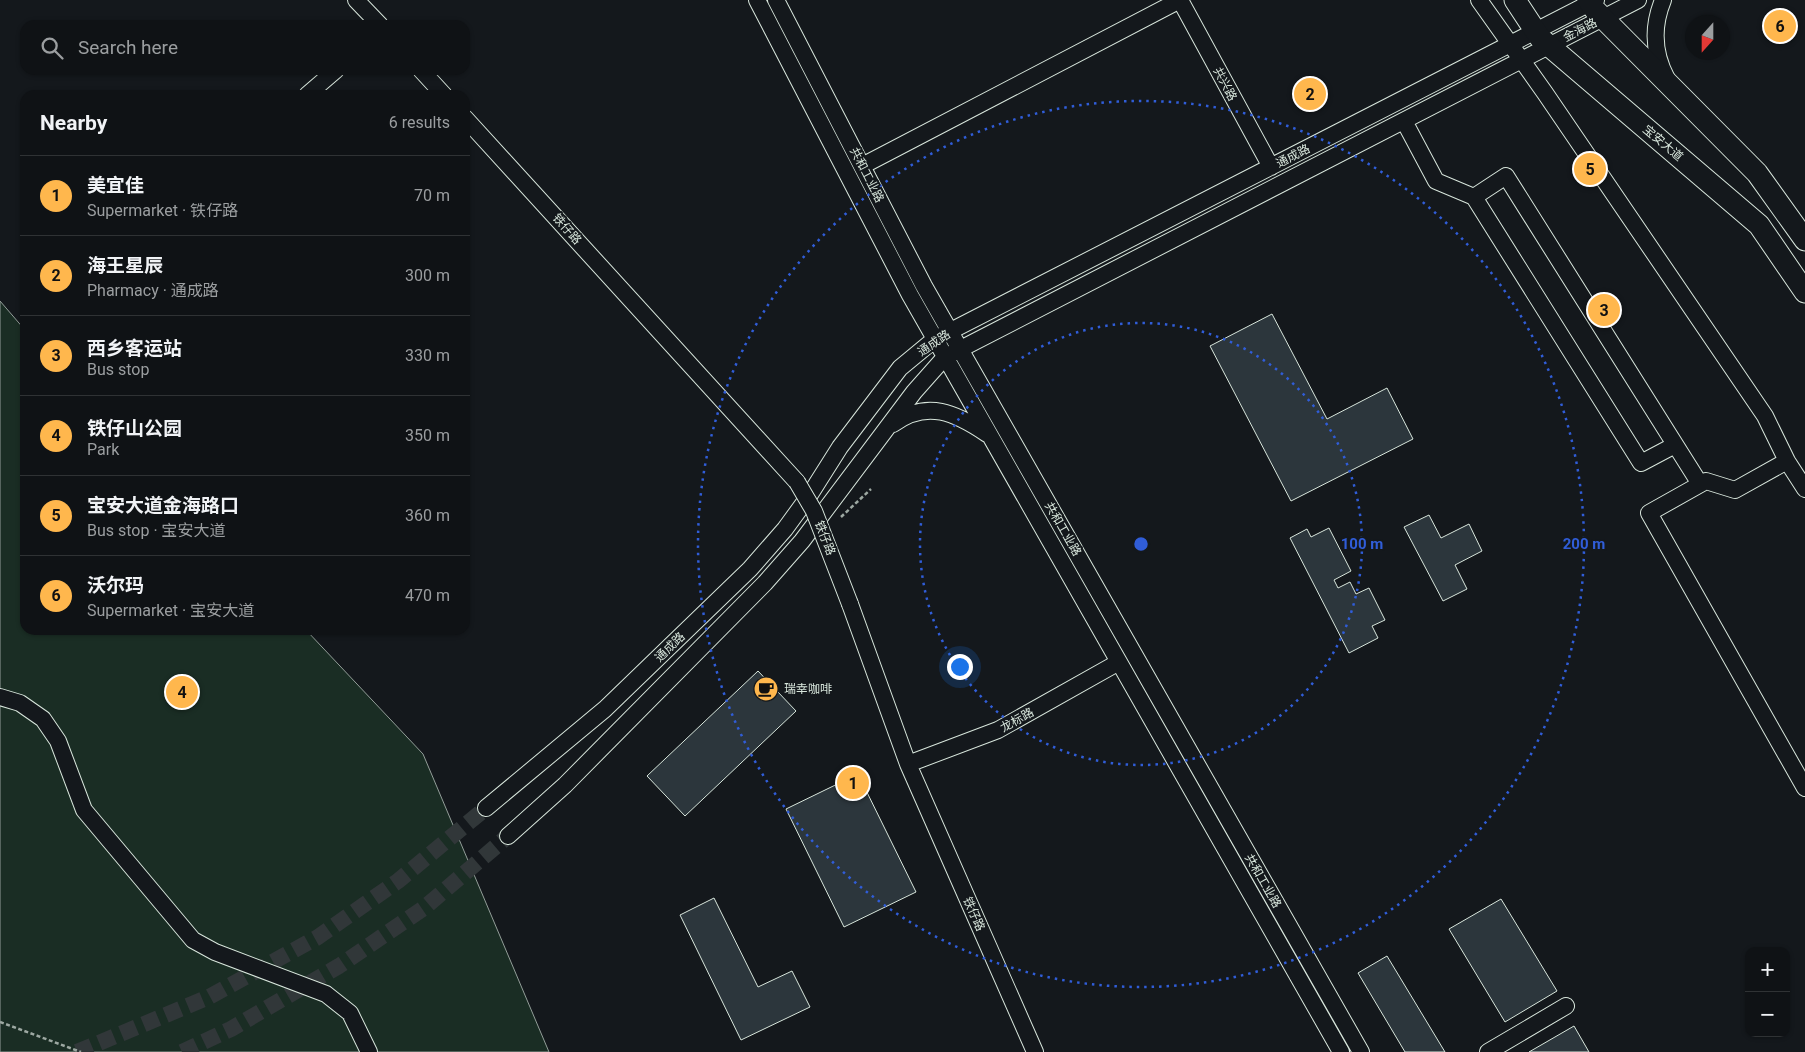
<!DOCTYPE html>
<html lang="en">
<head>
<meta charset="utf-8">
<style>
	body { margin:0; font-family:Roboto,"Noto Sans SC",sans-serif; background:#1d2022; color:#f1f3f6 }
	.controls { position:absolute; right:15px; bottom:15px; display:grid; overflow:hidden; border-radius:10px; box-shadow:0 1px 4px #0004 }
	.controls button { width:45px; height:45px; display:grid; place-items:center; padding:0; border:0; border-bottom:1px solid #2f3234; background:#0f1215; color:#f1f3f6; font:25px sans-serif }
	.compass { position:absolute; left:1685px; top:15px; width:45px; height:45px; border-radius:50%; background:#0f1215; box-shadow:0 1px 4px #0004; rotate:201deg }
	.you { position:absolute; left:959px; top:666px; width:18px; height:18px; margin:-12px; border:4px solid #fff; border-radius:50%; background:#1a73e8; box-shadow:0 0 0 8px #1a73e833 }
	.badge { display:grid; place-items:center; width:32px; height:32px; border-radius:50%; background:#ffb74d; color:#111; font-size:16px; font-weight:700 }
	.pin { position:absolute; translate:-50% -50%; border:2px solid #fff; box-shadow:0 1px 5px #0006 }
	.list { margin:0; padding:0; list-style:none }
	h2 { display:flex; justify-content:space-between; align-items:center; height:65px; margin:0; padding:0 20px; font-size:21px }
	h2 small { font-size:16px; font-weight:400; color:#9b9ea0 }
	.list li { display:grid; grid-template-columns:32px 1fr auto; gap:15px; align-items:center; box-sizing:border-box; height:80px; padding:0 20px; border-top:1px solid #2f3234 }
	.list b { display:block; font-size:19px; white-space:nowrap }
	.list p { margin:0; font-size:16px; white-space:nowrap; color:#9b9ea0 }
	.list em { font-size:16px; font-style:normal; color:#9b9ea0 }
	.icon { flex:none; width:28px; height:28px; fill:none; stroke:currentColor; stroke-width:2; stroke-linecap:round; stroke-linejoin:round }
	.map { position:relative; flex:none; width:1805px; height:1052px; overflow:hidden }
	.search { position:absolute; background:#0f1215; box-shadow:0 1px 4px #0004; left:20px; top:20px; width:450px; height:55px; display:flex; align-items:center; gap:12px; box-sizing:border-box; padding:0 18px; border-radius:15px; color:#9b9ea0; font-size:19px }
	.panel { position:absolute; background:#0f1215; box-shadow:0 1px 4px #0004; left:20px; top:90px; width:450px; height:545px; border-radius:15px }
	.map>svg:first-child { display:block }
</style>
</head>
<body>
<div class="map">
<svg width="1805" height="1052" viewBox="0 0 1805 1052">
	<rect width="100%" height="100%" fill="#14181c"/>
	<path fill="#1a2d24" stroke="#939e99" d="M0 301 25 330V630H306L423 754 549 1052H0Z"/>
	<path fill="#2c363c" stroke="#d8e6dc" d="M1272 314 1327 419 1387 388 1413 439 1291 501 1210 346Z
		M1429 515 1441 538 1469 524 1482 551 1455 565 1467 589 1443 601 1404 527Z
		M1329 528 1351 571 1334 580 1338 588 1350 582 1356 594 1369 588 1385 620 1372 626 1378 638 1349 653 1290 538 1307 529 1311 537Z
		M758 671 796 711 685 816 647 776Z
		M858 774 916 892 844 927 786 809Z
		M714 898 758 987 792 971 810 1007 741 1040 680 915Z
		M1501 899 1557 991 1505 1022 1449 929Z
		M1387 956 1445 1052H1405L1358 973Z
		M1574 1026 1589 1052H1529Z"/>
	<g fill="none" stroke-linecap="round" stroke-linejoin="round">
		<path stroke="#313739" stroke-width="16" stroke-dasharray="16 8" stroke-linecap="butt" d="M77 1052 209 997 318 937 398 881 486 808
			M182 1052 231 1029 339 966 424 908 508 836"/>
		<defs>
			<path id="minor" d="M356 0 380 25
				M757 0 910 295 1341 1052
				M776 0 924 286 1361 1052
				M1180 0 1271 167
				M1479 0 1545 93 1765 416 1787 461 1805 489
				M1663 0C1652 27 1653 53 1667 79
				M421 70 444 95
				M307 95 336 70
				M465 118 797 482
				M1404 121 1436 181 1474 197 1506 176 1700 484
				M862 166 1180 0
				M1474 197 1641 463 1675 445
				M893 424C927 399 956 413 987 434
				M1787 461 1735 490 1706 481 1649 513 1805 788
				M850 604 908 764 1035 1052
				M0 697 20 703 43 719 58 741 84 810 193 940 215 952 326 994 350 1013 369 1052
				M908 764 998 730 1119 662
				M486 808 605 709 750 569 785 529 809 496 840 447 900 368 935 339 1596 0
				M508 836 565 785 765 583 802 541 914 392 945 357 1638 0
				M1488 1052 1566 1006"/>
			<path id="major" d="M1515 0 1540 38 1759 225 1805 292
				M1588 0 1595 10 1757 173 1805 240"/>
		</defs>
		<use href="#minor" stroke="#d8e6dc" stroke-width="18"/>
		<use href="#major" stroke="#d8e6dc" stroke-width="23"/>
		<path stroke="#9da8a2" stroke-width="2.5" stroke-dasharray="4 2.5" stroke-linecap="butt" d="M841 517 871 489
			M0 1022 81 1052"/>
		<use href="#minor" stroke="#14181c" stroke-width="16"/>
		<use href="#major" stroke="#14181c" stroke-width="21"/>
		<defs>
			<path id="minor-bridge" d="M797 482 814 511 850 604"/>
		</defs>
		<use href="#minor-bridge" stroke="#d8e6dc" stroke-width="18" stroke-linecap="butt"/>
		<use href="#minor-bridge" stroke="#14181c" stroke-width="16"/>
	</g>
	<g fill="none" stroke="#305dd8" stroke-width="2.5" stroke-dasharray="2.5 5">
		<circle cx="1141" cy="544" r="221"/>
		<circle cx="1141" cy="544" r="443"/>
	</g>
	<defs>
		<symbol id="cafe-disc" viewBox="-11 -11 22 22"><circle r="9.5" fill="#ffb74d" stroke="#14181c"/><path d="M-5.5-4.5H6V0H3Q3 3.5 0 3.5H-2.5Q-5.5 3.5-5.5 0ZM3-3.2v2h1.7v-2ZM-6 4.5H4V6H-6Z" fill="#111"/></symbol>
	</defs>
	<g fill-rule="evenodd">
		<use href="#cafe-disc" x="752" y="675" width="28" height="28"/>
	</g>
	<g text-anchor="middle" stroke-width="4" stroke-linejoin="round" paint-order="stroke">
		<g font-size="12" fill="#d8e6dc" stroke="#14181c">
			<text transform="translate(1580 30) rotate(-27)" y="4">金海路</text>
			<text transform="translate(1225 84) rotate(62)" y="4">共兴路</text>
			<text transform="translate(1663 143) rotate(40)" y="4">宝安大道</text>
			<text transform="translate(1293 156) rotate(-27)" y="4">通成路</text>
			<text transform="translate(867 175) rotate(63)" y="4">共和工业路</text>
			<text transform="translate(567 229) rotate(48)" y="4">铁仔路</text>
			<text transform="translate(934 343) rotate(-34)" y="4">通成路</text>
			<text transform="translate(1063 529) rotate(60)" y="4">共和工业路</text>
			<text transform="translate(825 538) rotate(69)" y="4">铁仔路</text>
			<text transform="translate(670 647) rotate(-44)" y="4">通成路</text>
			<text transform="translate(1017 720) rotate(-29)" y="4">龙标路</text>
			<text transform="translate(1263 881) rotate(60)" y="4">共和工业路</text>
			<text transform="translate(974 914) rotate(66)" y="4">铁仔路</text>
		</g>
		<g font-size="12" fill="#d8e6dc" stroke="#14181c" text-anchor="start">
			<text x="784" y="693">瑞幸咖啡</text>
		</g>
	</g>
	<circle cx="1141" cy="544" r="8" fill="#305dd8" stroke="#14181c" stroke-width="2.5"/>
	<g font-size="15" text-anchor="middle" font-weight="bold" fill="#305dd8" stroke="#14181c" stroke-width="4" stroke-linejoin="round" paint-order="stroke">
		<text x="1362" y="549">100 m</text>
		<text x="1584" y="549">200 m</text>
	</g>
</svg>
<div class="controls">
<button>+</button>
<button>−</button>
</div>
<svg class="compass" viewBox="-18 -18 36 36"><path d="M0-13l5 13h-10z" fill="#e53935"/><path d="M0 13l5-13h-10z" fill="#9b9ea0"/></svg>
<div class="you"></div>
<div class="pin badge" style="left:853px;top:783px">1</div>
<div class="pin badge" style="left:1310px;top:94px">2</div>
<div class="pin badge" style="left:1604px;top:310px">3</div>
<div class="pin badge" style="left:182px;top:692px">4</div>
<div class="pin badge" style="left:1590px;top:169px">5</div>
<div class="pin badge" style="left:1780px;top:26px">6</div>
<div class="search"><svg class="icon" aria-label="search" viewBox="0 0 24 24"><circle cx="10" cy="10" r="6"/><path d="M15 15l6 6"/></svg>Search here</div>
<section class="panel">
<h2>Nearby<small>6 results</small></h2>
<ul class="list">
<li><span class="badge">1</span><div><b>美宜佳</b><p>Supermarket · 铁仔路</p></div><em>70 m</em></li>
<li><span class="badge">2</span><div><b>海王星辰</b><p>Pharmacy · 通成路</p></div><em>300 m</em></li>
<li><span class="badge">3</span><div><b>西乡客运站</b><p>Bus stop</p></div><em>330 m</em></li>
<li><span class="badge">4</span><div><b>铁仔山公园</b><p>Park</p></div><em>350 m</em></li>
<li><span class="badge">5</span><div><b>宝安大道金海路口</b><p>Bus stop · 宝安大道</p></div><em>360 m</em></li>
<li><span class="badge">6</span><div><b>沃尔玛</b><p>Supermarket · 宝安大道</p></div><em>470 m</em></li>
</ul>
</section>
</div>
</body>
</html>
